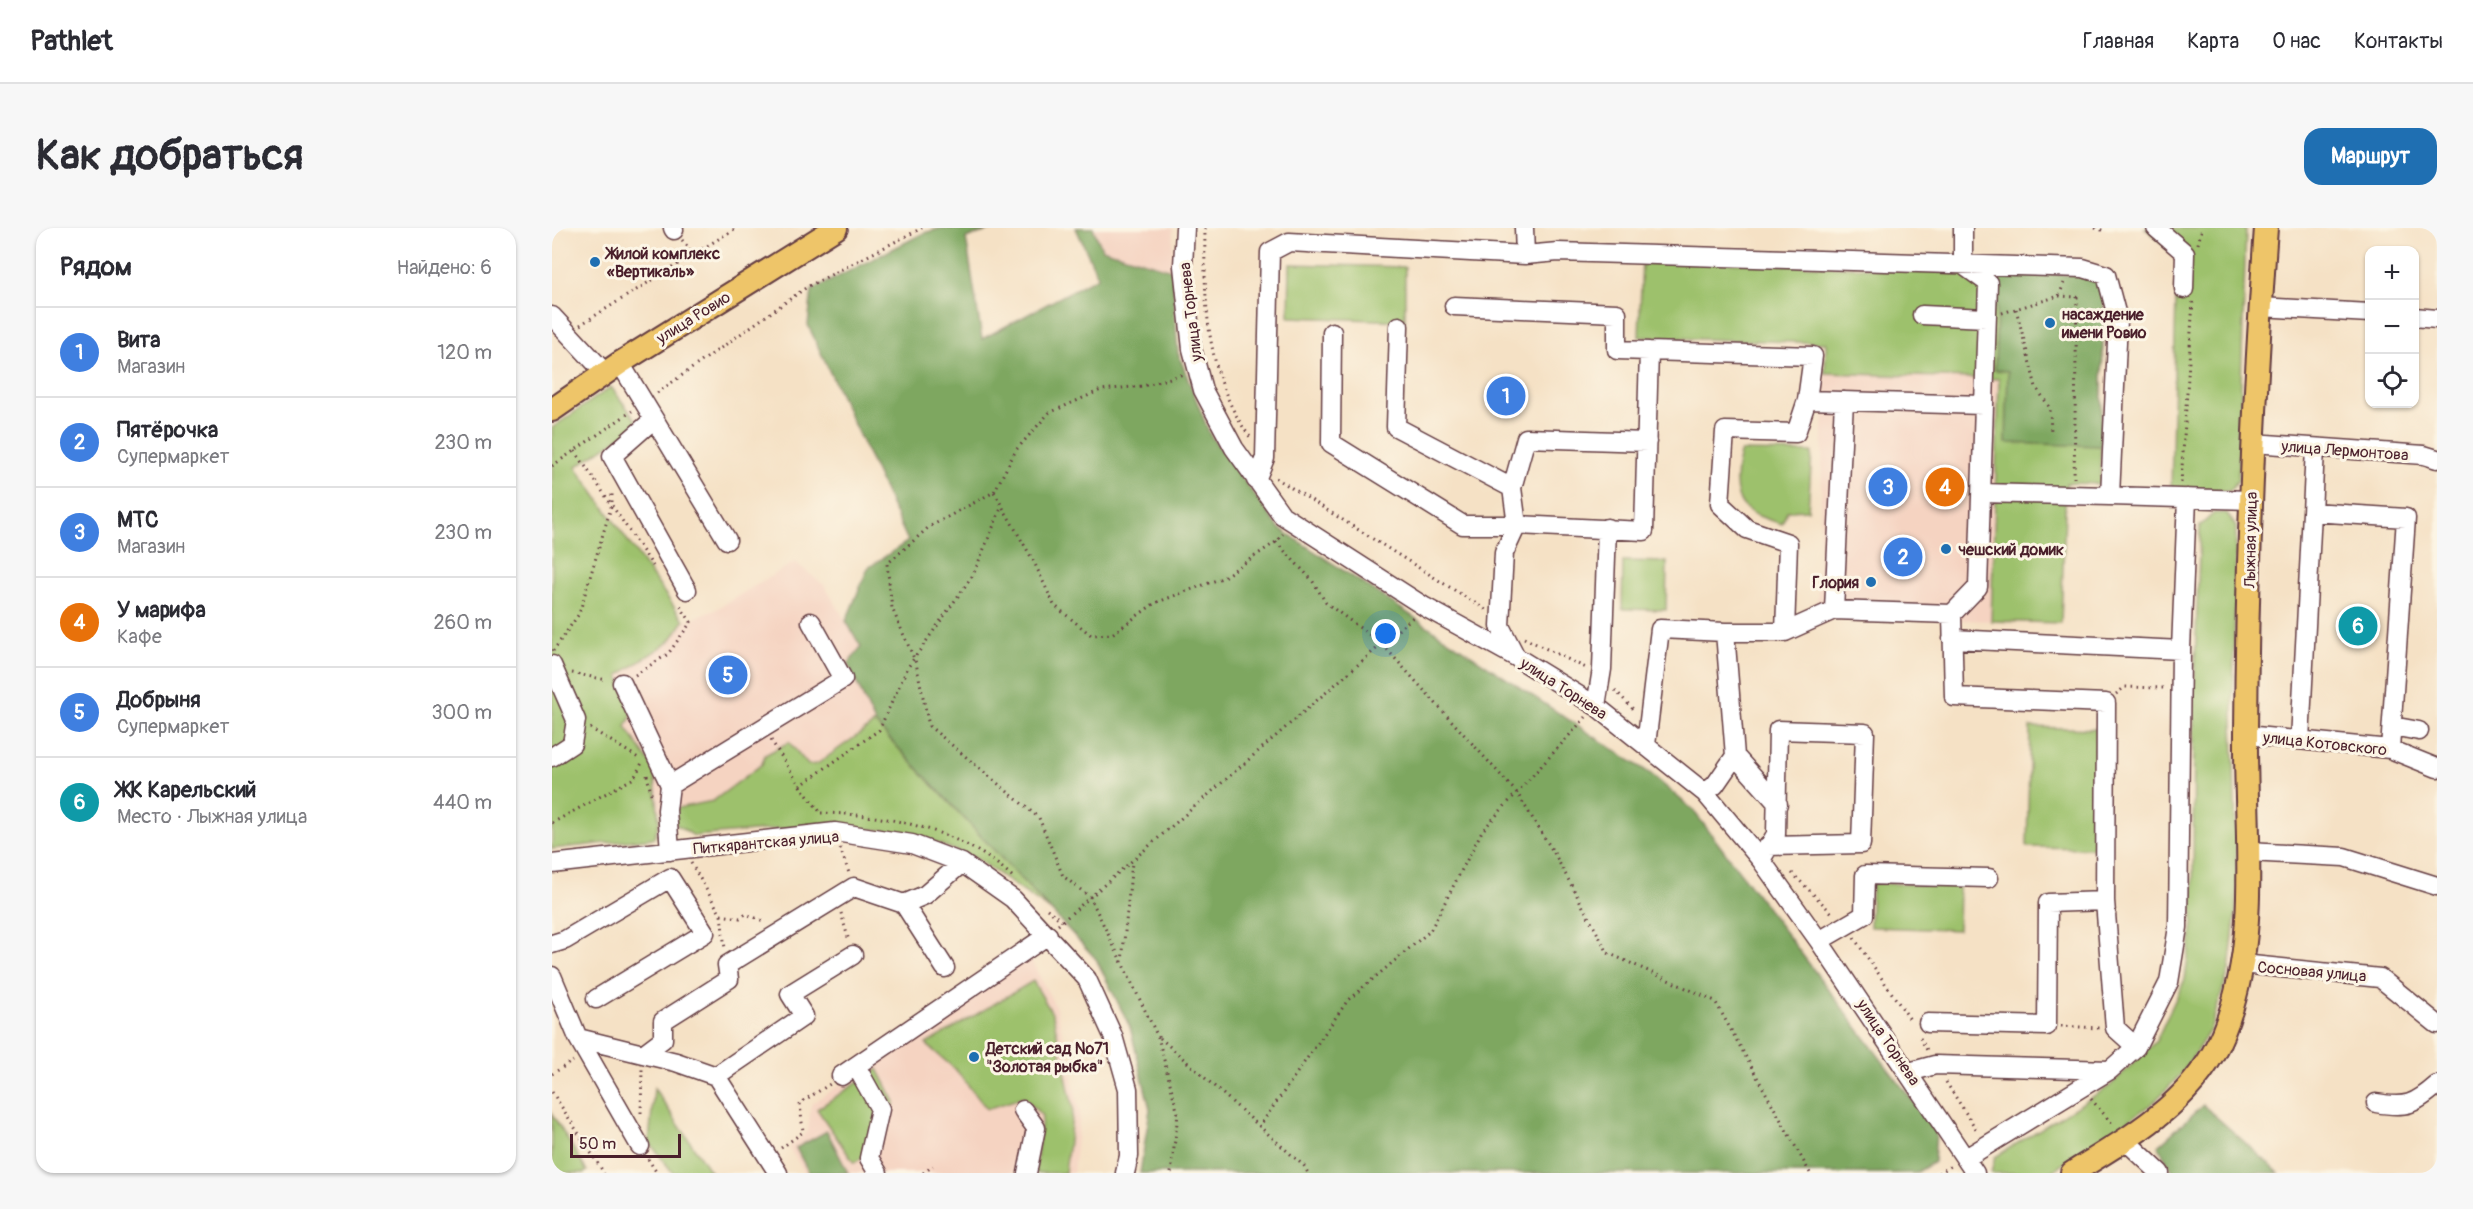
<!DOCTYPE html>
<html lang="ru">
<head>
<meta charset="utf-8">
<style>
	body { margin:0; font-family:Pangolin,sans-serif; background:#f7f7f7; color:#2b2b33 }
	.controls { position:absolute; right:18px; top:18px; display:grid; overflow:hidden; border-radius:12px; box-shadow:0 2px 4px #0004 }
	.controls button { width:54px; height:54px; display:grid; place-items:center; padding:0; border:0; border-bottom:2px solid #e1e1e2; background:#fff; color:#2b2b33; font:30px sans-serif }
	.scale { position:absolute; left:18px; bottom:15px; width:111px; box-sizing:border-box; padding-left:6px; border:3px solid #4a1f2b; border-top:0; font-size:16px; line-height:21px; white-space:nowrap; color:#4a1f2b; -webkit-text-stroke:4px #fcf5e5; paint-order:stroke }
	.you { position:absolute; left:834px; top:406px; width:21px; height:21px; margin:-15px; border:4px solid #fff; border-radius:50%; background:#1a73e8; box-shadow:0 0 0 9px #1a73e833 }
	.badge { display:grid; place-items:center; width:39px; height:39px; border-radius:50%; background:#1f6fb2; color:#fff; font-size:20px; font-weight:700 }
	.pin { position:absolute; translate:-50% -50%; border:3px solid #fff; box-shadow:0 2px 6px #0006 }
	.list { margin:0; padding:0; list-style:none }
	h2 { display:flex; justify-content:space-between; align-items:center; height:78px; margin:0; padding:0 24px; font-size:26px }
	h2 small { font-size:20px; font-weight:400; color:#7c7c81 }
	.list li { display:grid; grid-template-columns:39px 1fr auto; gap:18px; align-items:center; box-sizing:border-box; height:90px; padding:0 24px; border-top:2px solid #e1e1e2 }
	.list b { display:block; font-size:22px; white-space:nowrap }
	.list p { margin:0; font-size:20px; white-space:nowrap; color:#7c7c81 }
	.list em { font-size:20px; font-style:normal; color:#7c7c81 }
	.icon { flex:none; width:33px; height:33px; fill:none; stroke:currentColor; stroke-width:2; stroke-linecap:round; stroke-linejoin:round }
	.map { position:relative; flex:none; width:1885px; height:945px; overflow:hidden; border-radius:18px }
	header { display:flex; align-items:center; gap:36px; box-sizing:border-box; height:84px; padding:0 30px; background:#fff; border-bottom:2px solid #e1e1e2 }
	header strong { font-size:28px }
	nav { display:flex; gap:33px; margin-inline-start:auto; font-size:21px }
	.intro { display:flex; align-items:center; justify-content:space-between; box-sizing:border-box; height:144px; padding:0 36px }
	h1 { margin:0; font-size:42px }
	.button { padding:15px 27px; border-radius:18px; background:#1f6fb2; color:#fff; font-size:21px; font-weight:700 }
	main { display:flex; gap:36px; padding:0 36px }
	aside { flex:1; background:#fff; border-radius:18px; box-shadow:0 2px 4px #0004 }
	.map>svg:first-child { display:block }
</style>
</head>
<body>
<header>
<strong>Pathlet</strong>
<nav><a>Главная</a><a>Карта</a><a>О нас</a><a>Контакты</a></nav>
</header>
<div class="intro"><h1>Как добраться</h1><a class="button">Маршрут</a></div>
<main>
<aside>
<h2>Рядом<small>Найдено: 6</small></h2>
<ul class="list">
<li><span class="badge" style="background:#3f7fe0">1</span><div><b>Вита</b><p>Магазин</p></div><em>120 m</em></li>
<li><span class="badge" style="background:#3f7fe0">2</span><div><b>Пятёрочка</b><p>Супермаркет</p></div><em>230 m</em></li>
<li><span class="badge" style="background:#3f7fe0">3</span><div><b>МТС</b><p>Магазин</p></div><em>230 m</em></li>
<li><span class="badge" style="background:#e8710a">4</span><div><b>У марифа</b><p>Кафе</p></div><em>260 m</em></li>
<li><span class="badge" style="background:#3f7fe0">5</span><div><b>Добрыня</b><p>Супермаркет</p></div><em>300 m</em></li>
<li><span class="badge" style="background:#0f9aa8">6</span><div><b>ЖК Карельский</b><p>Место · Лыжная улица</p></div><em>440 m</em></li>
</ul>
</aside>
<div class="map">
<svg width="1885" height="945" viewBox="0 0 1885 945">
	<rect width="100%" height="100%" fill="#fcf5e5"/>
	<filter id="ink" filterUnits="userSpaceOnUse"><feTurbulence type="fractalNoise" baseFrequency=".0167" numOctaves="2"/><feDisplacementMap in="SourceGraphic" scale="12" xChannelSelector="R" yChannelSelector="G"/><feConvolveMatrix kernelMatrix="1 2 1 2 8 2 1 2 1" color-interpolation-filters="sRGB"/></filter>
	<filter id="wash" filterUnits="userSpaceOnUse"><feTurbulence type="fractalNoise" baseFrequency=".008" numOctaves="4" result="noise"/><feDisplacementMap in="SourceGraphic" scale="24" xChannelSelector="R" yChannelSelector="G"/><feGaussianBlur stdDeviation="1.35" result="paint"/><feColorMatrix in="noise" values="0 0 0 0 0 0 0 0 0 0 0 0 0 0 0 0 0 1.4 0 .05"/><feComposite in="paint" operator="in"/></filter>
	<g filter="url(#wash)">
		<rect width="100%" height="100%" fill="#f5e1c5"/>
		<path fill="#f5d3c1" d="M541 0H621L620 42 549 21Z
			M1273 145 1448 151 1439 393 1265 387Z
			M243 334 273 358 309 419 296 436 323 495 265 536H210L161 573 107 584 102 541 74 499 67 447 117 414 132 393 161 383Z
			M478 730 505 782 528 886 521 945H253L237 920 256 903 259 876Z"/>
		<path fill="#9dc16c" stroke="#74704c" stroke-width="1.5" d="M1593 0H1694L1686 252 1678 263H1619L1625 29Z
			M1090 31 1552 49 1548 256 1514 255 1509 395 1439 393 1447 151 1273 145 1274 115 1087 109Z
			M738 36 853 39V93L737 89Z
			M59 159 87 196 24 239 132 393 117 414 67 447 80 487 74 499 102 541 107 595 102 610 0 621V200Z
			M1189 223 1260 224 1256 282 1235 283 1230 296C1203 287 1183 284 1184 251 1185 241 1185 232 1189 223Z
			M1662 285H1675L1684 299 1681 487 1685 674 1677 742 1658 802 1631 844 1602 874 1555 908 1497 945H1439L1443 929 1558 858 1604 813 1633 751 1641 695 1642 466 1648 298Z
			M1071 333 1115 334 1114 382 1070 381Z
			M323 495 499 683 425 631 382 614 331 602 263 598 142 608 123 596 121 581 161 573 210 536 213 527 237 514 256 537 265 536Z
			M1478 499 1544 501 1541 620 1475 619Z
			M1320 655 1407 658 1406 702 1318 699Z
			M481 753 501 787 521 881 513 945H483L490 888 472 869 435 881 404 842 374 816Z
			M326 841 343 874 326 920 302 935 265 881Z
			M102 860 159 945H121L97 914Z
			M0 886 35 943 32 945H0Z"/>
		<path fill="#7ea760" stroke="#646346" stroke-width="1.5" d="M390 0H445L414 10 430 111 546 49 524 0H541L550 21 620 42 626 125 658 207 727 300 1099 546 1141 582 1384 904 1382 934 1364 945H588L598 881 578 799 544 731 323 495 296 436 309 419 294 393 316 340 356 313 256 97 260 62 372 5Z
			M1446 43 1552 49 1549 218 1454 215 1456 143 1443 142Z
			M1651 877 1727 945H1622L1606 918Z
			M275 903 296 945H257L244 920Z"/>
	</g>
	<g filter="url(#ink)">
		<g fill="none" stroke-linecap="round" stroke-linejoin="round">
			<defs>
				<path id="minor" d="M121 0 122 2
					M633 0 631 38 640 121 651 162 682 220 730 287 873 379 964 429 1044 478 1153 565 1209 632 1267 713 1423 945
					M972 0 973 27
					M1604 0 1633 25 1632 61
					M902 78 1065 85V122L1097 123
					M1708 79 1818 85
					M1370 87 1434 90
					M0 88 53 145
					M1862 89 1885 91
					M847 98 844 199 960 260
					M780 104 779 215 911 297H965L960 260 974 210 1095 214
					M68 135 102 191 60 228 135 362
					M1255 172 1431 177
					M102 191 175 312
					M1701 215 1872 227 1885 231
					M704 252 713 230 718 24 737 14 973 27 1006 24 1531 40 1554 47 1566 92 1558 268 1699 272
					M1429 265 1558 268
					M1760 284 1763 220
					M1282 382 1292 173
					M1400 411 1629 422
					M964 429 948 398 952 325 965 297 1092 303 1097 123 1261 128 1255 172 1244 205 1173 203 1168 276 1195 301 1236 315 1233 404
					M0 437 24 492 20 516 0 529
					M70 455 118 557
					M1044 478 1050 441 1055 300
					M1840 498 1867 503
					M1694 507 1838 521 1885 540
					M1748 512 1760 284 1854 290 1838 521
					M1094 517 1108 401 1173 404
					M1183 528 1226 576
					M1153 565 1163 557 1183 528 1173 404H1233L1282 382 1400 386
					M118 623 115 582 118 557 291 451 259 394
					M1696 624 1792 629 1885 658
					M1209 632 1224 606 1226 502 1313 505 1309 616 1216 618
					M0 636 283 604 360 616 410 635 461 671 535 751 561 808 576 861 577 928 573 945
					M1553 673 1563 800 1584 819
					M352 676 373 667 410 635
					M1267 713 1312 687 1313 647 1437 650
					M0 716 13 712 118 650 153 705 44 771
					M1690 736 1828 750 1885 796
					M0 748 26 810 88 918
					M1376 795 1495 798 1496 675 1553 673 1554 475 1402 469 1400 386 1426 359 1436 55 1411 37V0
					M26 810 91 826 111 811V793L177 751 175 737 302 659 352 676 393 740
					M91 826 124 834 164 848 226 945
					M304 838 328 881 317 930 326 945
					M1357 844 1383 837 1558 842
					M164 848 252 788 238 766 301 727
					M289 848 496 707
					M1824 875C1854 880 1862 877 1885 857
					M471 882 484 900 475 945
					M1573 912 1608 945
					M1414 930 1558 842 1584 819 1617 754 1626 699 1629 422 1635 270"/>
				<path id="major" d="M0 182 68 135 284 0
					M1520 945C1579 908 1643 874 1671 805 1709 712 1693 605 1694 506 1695 337 1702 168 1714 0"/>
			</defs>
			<use href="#minor" stroke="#643c42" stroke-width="21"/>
			<use href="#major" stroke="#643c42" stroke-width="26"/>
			<path stroke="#643c42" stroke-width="3" stroke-dasharray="1.5 4.5" stroke-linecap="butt" d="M653 0C652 72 653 148 698 209
				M1543 0 1553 3
				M130 12 141 25
				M1646 16 1650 0
				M1507 68 1525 69 1522 250
				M1464 81 1484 159 1498 180 1499 206
				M1450 85 1507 68 1512 55
				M28 97 184 0
				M105 165 255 59 370 0
				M23 223 101 338
				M0 238 80 183
				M724 250 934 382
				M1629 255 1641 73
				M442 264 482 334 502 377 539 407 560 406 603 375 670 350 724 314 731 306
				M724 314 760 352 774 375 830 416 965 565 1002 625 1056 725 1163 773 1258 945
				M972 410 1034 440
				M1 423 27 386 60 276V262
				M20 445 55 452
				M83 447 116 426 139 394 126 375
				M1063 462 1081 481
				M1564 466 1573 459 1612 460
				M38 500 88 531
				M219 512 248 558 269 585
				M95 547 100 570
				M248 558 327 502 356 439 421 347 450 278
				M269 585C337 586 411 602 462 650
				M0 595 82 550 91 533
				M288 620 297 645
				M139 635 169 687 188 690 194 686 214 694
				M1240 645 1282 687
				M495 681 510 693
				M289 685 297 713
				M169 687 173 721
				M506 697 861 389
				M1302 710 1359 793
				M570 734 580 634
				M1509 798 1547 800
				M608 810 752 938 756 945
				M1368 810 1375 822
				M0 846 21 833
				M1394 854 1426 904
				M0 864 52 945
				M1539 871 1562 898
				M89 885 90 841
				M707 899 796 772 878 703 930 603 1034 489
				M229 920 251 904 248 875 278 856
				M96 931 105 945
				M371 945 381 938
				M619 945 626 886 606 809 538 669 511 648 487 590 377 498 364 435 340 380 335 336 377 299 442 264 464 222 497 185 549 162 591 158 632 146
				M1387 945 1399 938"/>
			<use href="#minor" stroke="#fff" stroke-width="18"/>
			<use href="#major" stroke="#eec569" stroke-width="22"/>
		</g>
	</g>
	<g fill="#1f6fb2" stroke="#fcf5e5" stroke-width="2">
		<circle cx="43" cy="34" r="6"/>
		<circle cx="1498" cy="95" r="6"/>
		<circle cx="1394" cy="321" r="6"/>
		<circle cx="1319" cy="354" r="6"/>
		<circle cx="422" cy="829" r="6"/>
	</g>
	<g text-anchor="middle" stroke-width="6" stroke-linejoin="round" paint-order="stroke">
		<g font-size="16" font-weight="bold" fill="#4a1f2b" stroke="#fcf5e5" text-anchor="start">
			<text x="55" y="31">Жилой комплекс<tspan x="55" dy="18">«Вертикаль»</tspan></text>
			<text x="1510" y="92">насаждение<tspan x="1510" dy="18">имени Ровио</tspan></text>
			<text x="1406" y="327">чешский домик</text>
			<text x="1307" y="360" text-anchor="end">Глория</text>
			<text x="434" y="826">Детский сад №71<tspan x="434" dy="18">"Золотая рыбка"</tspan></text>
		</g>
		<g font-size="16" fill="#4a1f2b" stroke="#fcf5e5">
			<text transform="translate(638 84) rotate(-97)" y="6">улица Торнева</text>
			<text transform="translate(141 89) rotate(-32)" y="6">улица Ровио</text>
			<text transform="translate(1793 222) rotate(4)" y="6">улица Лермонтова</text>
			<text transform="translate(1698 312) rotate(-89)" y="6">Лыжная улица</text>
			<text transform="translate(1012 460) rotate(33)" y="6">улица Торнева</text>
			<text transform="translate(1773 515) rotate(6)" y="6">улица Котовского</text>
			<text transform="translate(214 614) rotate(-5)" y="6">Питкярантская улица</text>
			<text transform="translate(1760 743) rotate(5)" y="6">Сосновая улица</text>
			<text transform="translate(1337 814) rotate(56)" y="6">улица Торнева</text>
		</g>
	</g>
</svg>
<div class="controls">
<button>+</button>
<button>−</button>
<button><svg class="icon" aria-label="locate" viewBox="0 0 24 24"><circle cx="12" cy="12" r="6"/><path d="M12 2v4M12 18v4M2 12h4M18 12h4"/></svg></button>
</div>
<div class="scale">50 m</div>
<div class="you"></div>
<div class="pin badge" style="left:954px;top:168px;background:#3f7fe0">1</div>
<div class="pin badge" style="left:1351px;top:329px;background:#3f7fe0">2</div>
<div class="pin badge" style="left:1336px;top:259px;background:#3f7fe0">3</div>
<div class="pin badge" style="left:1393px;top:259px;background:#e8710a">4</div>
<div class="pin badge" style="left:176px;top:447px;background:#3f7fe0">5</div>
<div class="pin badge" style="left:1806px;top:398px;background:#0f9aa8">6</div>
</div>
</main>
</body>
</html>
